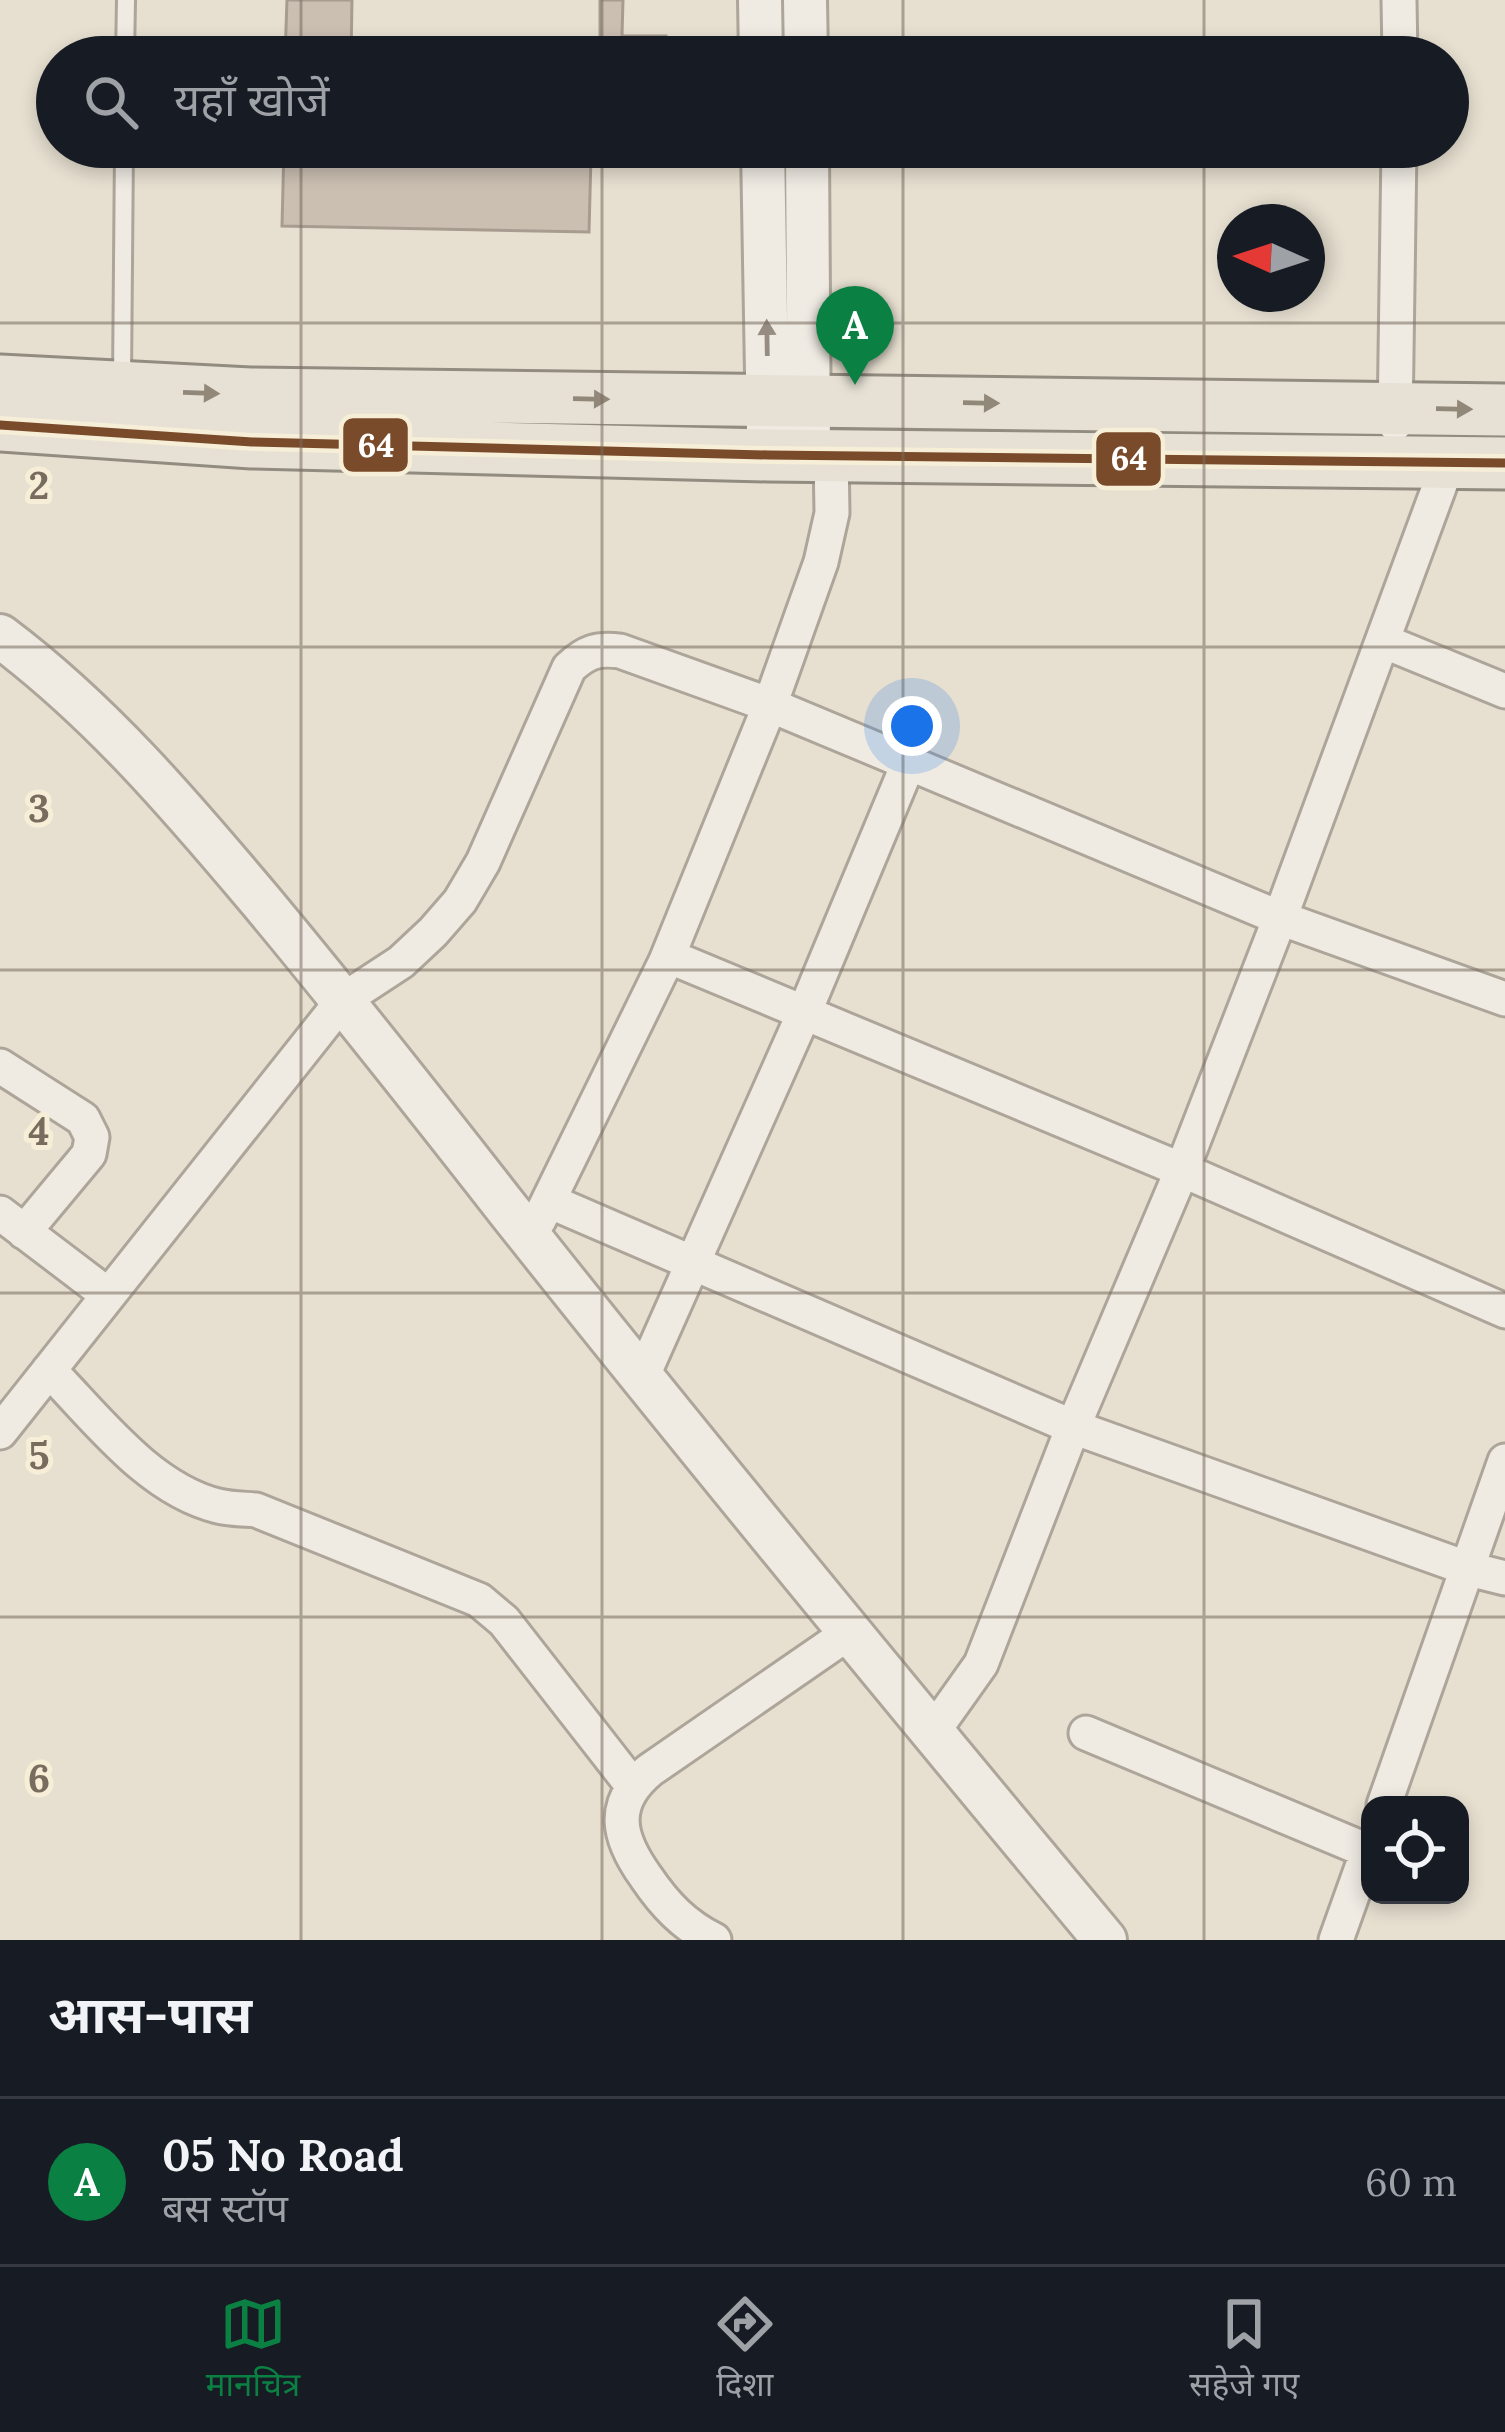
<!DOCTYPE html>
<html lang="hi">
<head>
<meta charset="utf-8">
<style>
	body { margin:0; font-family:Lora,"Noto Sans Devanagari",serif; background:#242831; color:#f1f3f6 }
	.controls { position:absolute; right:36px; bottom:36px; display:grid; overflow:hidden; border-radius:24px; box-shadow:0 6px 18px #0003 }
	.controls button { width:108px; height:108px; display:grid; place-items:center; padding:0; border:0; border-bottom:3px solid #363941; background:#171b24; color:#f1f3f6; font:60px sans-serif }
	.compass { position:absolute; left:1217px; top:204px; width:108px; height:108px; border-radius:50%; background:#171b24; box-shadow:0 6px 18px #0003; rotate:273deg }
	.you { position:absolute; left:912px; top:726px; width:42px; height:42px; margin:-30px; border:9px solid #fff; border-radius:50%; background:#1a73e8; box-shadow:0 0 0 18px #1a73e833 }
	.badge { display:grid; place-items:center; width:78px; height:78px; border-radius:50%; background:#0b8043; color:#fff; font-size:39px; font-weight:700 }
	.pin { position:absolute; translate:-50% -99px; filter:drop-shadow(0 3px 6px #0008) }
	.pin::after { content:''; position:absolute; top:63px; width:42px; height:36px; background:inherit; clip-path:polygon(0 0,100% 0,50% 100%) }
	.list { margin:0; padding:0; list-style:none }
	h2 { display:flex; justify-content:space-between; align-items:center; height:156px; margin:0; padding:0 48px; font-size:51px }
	h2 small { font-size:39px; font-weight:400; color:#9ea1a6 }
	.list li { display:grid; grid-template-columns:78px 1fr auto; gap:36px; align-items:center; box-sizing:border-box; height:168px; padding:0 48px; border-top:3px solid #363941 }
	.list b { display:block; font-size:45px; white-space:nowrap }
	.list p { margin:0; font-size:39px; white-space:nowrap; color:#9ea1a6 }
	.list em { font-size:39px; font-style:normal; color:#9ea1a6 }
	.icon { flex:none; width:66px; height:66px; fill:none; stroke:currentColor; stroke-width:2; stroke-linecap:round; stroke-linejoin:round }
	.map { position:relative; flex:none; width:1505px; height:1940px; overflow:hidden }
	.search { position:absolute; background:#171b24; box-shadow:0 6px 18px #0003; left:36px; right:36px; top:36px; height:132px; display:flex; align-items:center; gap:30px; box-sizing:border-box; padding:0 42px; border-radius:66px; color:#9ea1a6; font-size:45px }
	.sheet { height:324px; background:#171b24 }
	nav { display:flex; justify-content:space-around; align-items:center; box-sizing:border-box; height:168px; border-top:3px solid #363941; background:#171b24; font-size:33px; color:#9ea1a6 }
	nav a { display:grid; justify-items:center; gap:6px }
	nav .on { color:#0b8043 }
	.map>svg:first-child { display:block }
</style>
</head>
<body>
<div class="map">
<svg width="1505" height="1940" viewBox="0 0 1505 1940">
	<rect width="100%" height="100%" fill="#e7e0d1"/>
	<path fill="#cbbfb2" stroke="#a89c90" stroke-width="3" d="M287 0H352L351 57H285Z
		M600 0H623L622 36H666V57H600Z
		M284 147 591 156 589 232 282 226Z
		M599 147H665V160L598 159Z"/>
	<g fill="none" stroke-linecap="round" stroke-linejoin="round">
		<defs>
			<path id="service" d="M125 57 126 0
				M122 380 124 147"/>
			<path id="minor" d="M1399 0 1400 57
				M1395 424 1399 147
				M1383 641 1505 691
				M668 956 1182 1170 1505 1311
				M0 1066 83 1119 92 1137 89 1154 24 1232
				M549 1201 1073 1427 1469 1569 1505 1578
				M0 1213 108 1295
				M539 1220 666 961 770 705 821 562 832 513 831 454
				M49 1370C97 1419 149 1489 218 1506 230 1509 244 1509 256 1510L479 1600 504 1621 632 1785
				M643 1375 805 1011 909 762
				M0 1432 343 1000 401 962 433 932 460 901 483 862 569 668C586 652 597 648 620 651L770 705 1280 918 1505 999
				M932 1733 981 1664 1073 1427 1182 1170 1280 918 1448 463
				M1086 1733 1368 1851
				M1384 1805 1505 1461
				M714 1940C684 1925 665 1905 646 1877 618 1838 609 1804 650 1770L850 1632
				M1336 1940 1370 1845"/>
			<path id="tertiary" d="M760 0 761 57
				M805 0 806 57
				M763 147 768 430
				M807 147 809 454
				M0 636C100 711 180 805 260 900 345 1002 427 1106 509 1211 704 1457 904 1699 1105 1940"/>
			<path id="primary" d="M0 381 250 394 1505 410
				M0 425 252 442 768 455 1505 463"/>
		</defs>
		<use href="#service" stroke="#ada599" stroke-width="22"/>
		<use href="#minor" stroke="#ada599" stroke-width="39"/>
		<use href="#tertiary" stroke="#ada599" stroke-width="48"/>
		<use href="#primary" stroke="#928b80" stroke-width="57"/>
		<use href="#service" stroke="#efebe3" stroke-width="16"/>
		<use href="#minor" stroke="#efebe3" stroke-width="33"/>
		<use href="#tertiary" stroke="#efebe3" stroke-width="42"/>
		<use href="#primary" stroke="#e6e1d4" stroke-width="51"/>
		<defs>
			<path id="bus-1" d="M0 425 252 442 768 455 1505 463"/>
		</defs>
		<use href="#bus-1" stroke="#f7eed8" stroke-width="18"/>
		<use href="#bus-1" stroke="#7a4b2a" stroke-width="9"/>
	</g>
	<defs><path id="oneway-solid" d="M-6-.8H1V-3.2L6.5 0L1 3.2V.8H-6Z" transform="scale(3)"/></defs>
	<use fill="#968c82" href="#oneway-solid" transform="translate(767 338) rotate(-91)"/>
	<g fill="#92887a">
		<use href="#oneway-solid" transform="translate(201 393) rotate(2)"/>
		<use href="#oneway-solid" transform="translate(591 399) rotate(1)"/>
		<use href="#oneway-solid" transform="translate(981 403) rotate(1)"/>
		<use href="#oneway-solid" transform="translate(1454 409) rotate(1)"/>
	</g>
	<path fill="none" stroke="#786c5e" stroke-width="3" stroke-opacity="0.55" d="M301 0V57M602 0V57M903 0V57M1204 0V57M301 147V1940M602 147V1940M903 147V1940M1204 147V1940M0 323H1505M0 647H1505M0 970H1505M0 1293H1505M0 1617H1505"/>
	<g font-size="39" text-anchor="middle" font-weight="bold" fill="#786c5e" stroke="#f7eed8" stroke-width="10" stroke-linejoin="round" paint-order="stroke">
		<text x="39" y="499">2</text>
		<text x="39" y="822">3</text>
		<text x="39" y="1145">4</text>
		<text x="39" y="1469">5</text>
		<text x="39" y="1792">6</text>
	</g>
	<g stroke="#f7eed8" stroke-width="4.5">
		<rect x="341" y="416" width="69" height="58" rx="12" fill="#7a4b2a"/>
		<rect x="1094" y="430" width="69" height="58" rx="12" fill="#7a4b2a"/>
	</g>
	<g font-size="33" text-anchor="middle" font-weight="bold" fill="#fff">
		<text x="376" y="457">64</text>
		<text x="1129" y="470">64</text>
	</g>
</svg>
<div class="controls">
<button><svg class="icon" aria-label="locate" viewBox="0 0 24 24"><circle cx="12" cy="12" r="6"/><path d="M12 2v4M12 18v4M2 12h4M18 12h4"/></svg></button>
</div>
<svg class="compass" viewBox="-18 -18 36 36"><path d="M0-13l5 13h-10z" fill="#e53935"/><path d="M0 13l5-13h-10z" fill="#9ea1a6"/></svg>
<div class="you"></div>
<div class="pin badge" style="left:855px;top:385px">A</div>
<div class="search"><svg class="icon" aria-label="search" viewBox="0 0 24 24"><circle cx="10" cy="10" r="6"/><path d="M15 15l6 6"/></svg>यहाँ खोजें</div>
</div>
<section class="sheet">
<h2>आस-पास<small></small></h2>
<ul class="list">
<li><span class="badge">A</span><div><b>05 No Road</b><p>बस स्टॉप</p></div><em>60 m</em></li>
</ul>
</section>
<nav>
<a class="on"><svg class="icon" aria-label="map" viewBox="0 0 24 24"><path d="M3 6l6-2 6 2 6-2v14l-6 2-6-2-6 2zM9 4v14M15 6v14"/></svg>मानचित्र</a>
<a><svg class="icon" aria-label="directions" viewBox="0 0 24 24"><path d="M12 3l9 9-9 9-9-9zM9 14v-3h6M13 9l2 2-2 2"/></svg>दिशा</a>
<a><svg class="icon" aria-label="saved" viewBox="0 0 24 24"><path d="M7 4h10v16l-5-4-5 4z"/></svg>सहेजे गए</a>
</nav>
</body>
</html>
